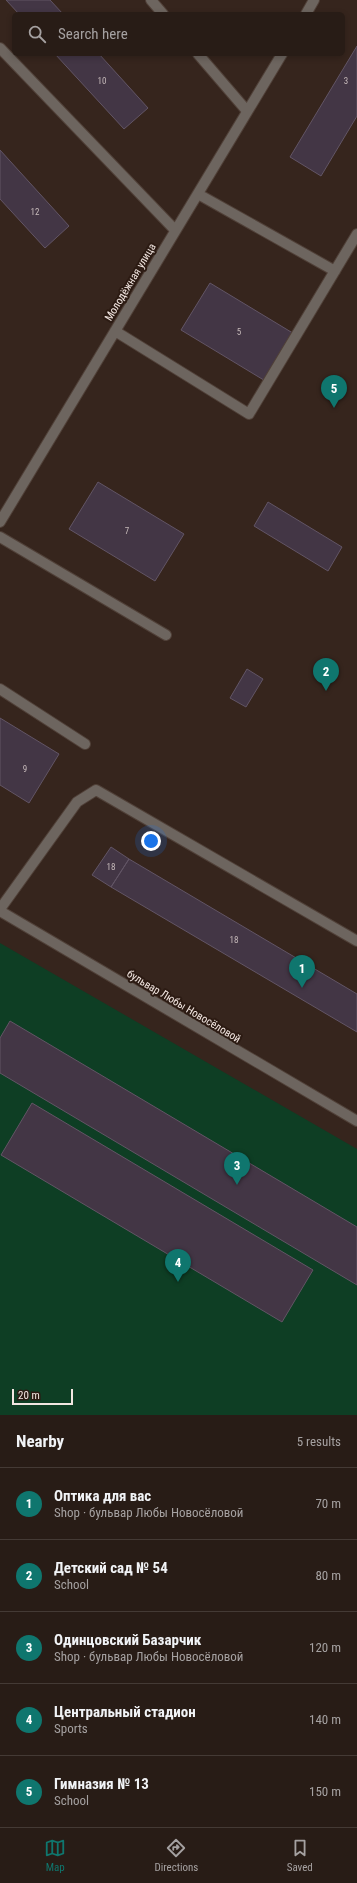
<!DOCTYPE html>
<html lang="en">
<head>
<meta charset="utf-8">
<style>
	body { margin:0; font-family:"Roboto Condensed",sans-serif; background:#342923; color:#f1f3f6 }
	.scale { position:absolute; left:12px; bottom:10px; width:61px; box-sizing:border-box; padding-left:4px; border:2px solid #f2e6e1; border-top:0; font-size:11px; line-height:14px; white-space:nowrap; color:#f2e6e1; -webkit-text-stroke:3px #2c1b13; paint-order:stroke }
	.you { position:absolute; left:151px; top:841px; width:14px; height:14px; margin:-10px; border:3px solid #fff; border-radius:50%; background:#1a73e8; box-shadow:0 0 0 6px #1a73e833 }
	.badge { display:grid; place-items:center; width:26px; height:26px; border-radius:50%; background:#0f766e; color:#fff; font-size:13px; font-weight:700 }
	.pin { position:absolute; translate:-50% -33px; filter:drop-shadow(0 1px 2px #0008) }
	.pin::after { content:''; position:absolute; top:21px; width:14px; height:12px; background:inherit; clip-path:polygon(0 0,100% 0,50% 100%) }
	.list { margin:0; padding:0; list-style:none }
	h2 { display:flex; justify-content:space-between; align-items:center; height:52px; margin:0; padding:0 16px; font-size:17px }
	h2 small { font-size:13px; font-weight:400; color:#a5a1a1 }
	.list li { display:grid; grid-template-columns:26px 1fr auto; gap:12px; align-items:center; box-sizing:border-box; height:72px; padding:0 16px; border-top:1px solid #443a35 }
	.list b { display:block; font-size:15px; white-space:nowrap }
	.list p { margin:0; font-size:13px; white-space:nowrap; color:#a5a1a1 }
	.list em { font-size:13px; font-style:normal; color:#a5a1a1 }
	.icon { flex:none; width:22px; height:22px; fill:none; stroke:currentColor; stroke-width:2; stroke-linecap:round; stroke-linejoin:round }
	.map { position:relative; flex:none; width:357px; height:1415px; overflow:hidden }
	.search { position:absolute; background:#281c16; box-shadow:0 2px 6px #0003; left:12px; right:12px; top:12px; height:44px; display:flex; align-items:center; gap:10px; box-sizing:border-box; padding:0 14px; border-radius:6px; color:#a5a1a1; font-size:15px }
	.sheet { height:412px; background:#281c16 }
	nav { display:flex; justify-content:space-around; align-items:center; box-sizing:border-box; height:56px; border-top:1px solid #443a35; background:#281c16; font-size:11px; color:#a5a1a1 }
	nav a { display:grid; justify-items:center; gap:2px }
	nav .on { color:#0f766e }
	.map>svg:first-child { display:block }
</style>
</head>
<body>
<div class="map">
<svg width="357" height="1415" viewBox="0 0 357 1415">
	<rect width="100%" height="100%" fill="#36251d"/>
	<path fill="#0e3e24" d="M0 943 357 1149V1415H0Z"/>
	<path fill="#433645" stroke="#625565" d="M6 0H50L63 14H19Z
		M357 46V116L321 176 290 157Z
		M55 54H99L148 108 124 129Z
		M0 150 69 226 45 248 0 199Z
		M210 283 296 335 267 382 181 330Z
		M98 482 184 534 155 581 69 529Z
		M268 502 342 547 328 571 254 526Z
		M247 669 263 679 246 707 230 698Z
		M0 718 59 754 29 803 0 785Z
		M111 847 129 859 111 887 92 875Z
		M129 859 357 994V1032L111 887Z
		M10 1021 357 1227V1285L0 1073V1038Z
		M32 1103 313 1270 282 1322 1 1155Z"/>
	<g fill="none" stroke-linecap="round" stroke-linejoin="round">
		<defs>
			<path id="minor" d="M151 0 163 14
				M306 14 314 0
				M0 48 175 230
				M198 54 247 111
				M198 194 335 271
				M115 331 249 414 357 234
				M0 522 282 54
				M0 537 166 635
				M0 689 85 744
				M0 909 77 802 96 790 357 941
				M0 911 357 1121"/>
		</defs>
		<use href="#minor" stroke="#504038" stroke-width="12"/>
		<use href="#minor" stroke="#6d655f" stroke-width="10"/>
	</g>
	<g text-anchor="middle" stroke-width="4" stroke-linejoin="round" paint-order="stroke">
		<g font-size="9" fill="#c6baba">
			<text x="102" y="84">10</text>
			<text x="346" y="84">3</text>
			<text x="35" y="215">12</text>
			<text x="239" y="335">5</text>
			<text x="127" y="534">7</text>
			<text x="25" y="772">9</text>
			<text x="111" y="870">18</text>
			<text x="234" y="943">18</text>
		</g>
		<g font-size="11" fill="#f2e6e1" stroke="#2c1b13">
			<text transform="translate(130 282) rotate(-59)" y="4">Молодёжная улица</text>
			<text transform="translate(184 1006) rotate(31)" y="4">бульвар Любы Новосёловой</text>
		</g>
	</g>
</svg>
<div class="scale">20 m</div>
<div class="you"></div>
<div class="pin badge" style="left:302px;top:988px">1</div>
<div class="pin badge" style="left:326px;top:691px">2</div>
<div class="pin badge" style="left:237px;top:1185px">3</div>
<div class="pin badge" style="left:178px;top:1282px">4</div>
<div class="pin badge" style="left:334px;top:408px">5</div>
<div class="search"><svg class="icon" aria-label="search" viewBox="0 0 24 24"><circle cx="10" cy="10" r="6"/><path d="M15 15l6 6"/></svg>Search here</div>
</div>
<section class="sheet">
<h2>Nearby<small>5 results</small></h2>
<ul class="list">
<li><span class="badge">1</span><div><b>Оптика для вас</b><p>Shop · бульвар Любы Новосёловой</p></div><em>70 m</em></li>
<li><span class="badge">2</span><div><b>Детский сад № 54</b><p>School</p></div><em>80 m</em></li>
<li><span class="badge">3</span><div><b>Одинцовский Базарчик</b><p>Shop · бульвар Любы Новосёловой</p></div><em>120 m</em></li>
<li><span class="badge">4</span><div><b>Центральный стадион</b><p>Sports</p></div><em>140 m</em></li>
<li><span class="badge">5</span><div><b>Гимназия № 13</b><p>School</p></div><em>150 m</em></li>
</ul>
</section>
<nav>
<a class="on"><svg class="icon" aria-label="map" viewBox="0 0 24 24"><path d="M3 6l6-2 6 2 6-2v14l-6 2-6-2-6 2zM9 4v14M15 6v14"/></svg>Map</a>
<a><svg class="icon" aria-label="directions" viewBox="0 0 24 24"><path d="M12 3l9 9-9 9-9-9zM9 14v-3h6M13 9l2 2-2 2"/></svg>Directions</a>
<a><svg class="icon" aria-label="saved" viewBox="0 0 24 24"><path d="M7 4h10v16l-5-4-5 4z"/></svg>Saved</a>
</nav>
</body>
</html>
